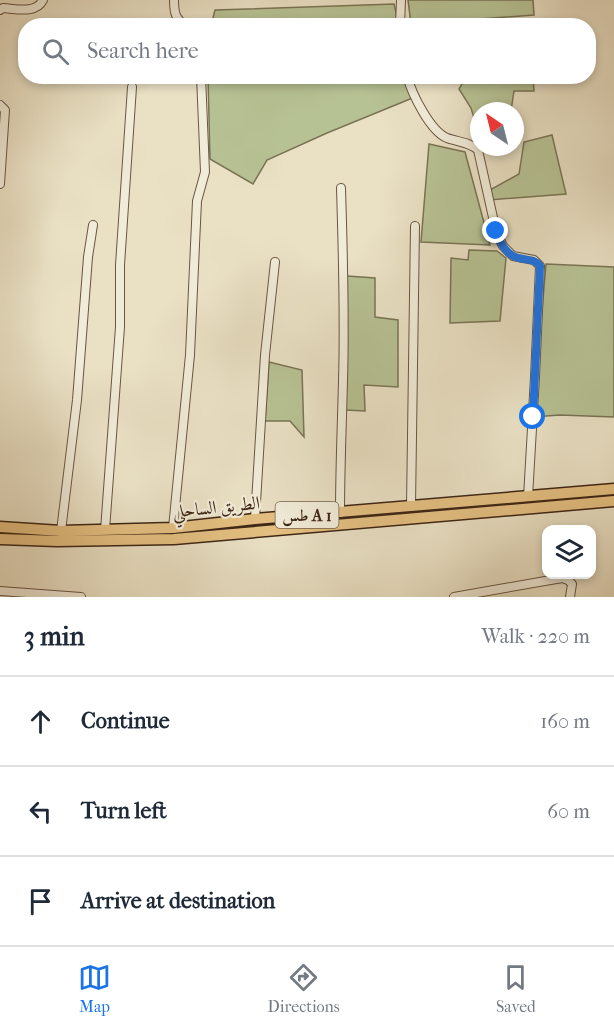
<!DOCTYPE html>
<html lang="en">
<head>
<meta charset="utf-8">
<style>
	body { margin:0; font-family:"IM FELL French Canon",Amiri,serif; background:#f6f6f7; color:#1f2937 }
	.controls { position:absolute; right:18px; bottom:18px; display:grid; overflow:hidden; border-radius:12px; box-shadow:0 3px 9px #0003 }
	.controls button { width:54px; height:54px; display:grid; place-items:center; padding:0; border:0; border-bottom:2px solid #e0e1e3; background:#fff; color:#1f2937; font:30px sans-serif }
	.compass { position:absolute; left:470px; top:102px; width:54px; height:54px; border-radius:50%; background:#fff; box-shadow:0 3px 9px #0003; rotate:325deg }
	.stop { position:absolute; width:18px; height:18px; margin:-14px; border:4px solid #1a73e8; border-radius:50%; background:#fff }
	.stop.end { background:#1a73e8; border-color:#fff; box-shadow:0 2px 6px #0008 }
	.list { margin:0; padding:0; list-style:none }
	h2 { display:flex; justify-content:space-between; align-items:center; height:78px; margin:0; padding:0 24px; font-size:26px }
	h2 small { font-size:20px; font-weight:400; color:#747a83 }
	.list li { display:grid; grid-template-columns:39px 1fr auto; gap:18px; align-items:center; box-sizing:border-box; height:90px; padding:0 24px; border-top:2px solid #e0e1e3 }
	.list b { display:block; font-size:22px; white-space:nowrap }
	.list em { font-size:20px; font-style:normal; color:#747a83 }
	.icon { flex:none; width:33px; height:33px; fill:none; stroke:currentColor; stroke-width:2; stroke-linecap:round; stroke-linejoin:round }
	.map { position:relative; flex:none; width:614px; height:597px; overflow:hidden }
	.search { position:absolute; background:#fff; box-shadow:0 3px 9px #0003; left:18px; right:18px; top:18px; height:66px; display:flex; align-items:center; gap:15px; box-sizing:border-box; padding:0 21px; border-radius:24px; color:#747a83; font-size:22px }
	.sheet { height:348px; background:#fff }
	nav { display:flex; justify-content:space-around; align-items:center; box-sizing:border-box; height:84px; border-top:2px solid #e0e1e3; background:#fff; font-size:16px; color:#747a83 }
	nav a { display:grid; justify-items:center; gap:3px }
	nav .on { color:#1a73e8 }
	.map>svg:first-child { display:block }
</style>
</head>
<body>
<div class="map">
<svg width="614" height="597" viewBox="0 0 614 597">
	<rect width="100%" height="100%" fill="#eae1c5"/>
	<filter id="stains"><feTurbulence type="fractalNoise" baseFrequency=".00333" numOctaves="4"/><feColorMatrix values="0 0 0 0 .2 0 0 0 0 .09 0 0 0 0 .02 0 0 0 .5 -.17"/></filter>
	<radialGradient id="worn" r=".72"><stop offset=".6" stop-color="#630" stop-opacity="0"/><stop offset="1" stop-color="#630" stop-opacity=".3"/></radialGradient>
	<path fill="#b7c294" stroke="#7a7455" stroke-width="1.5" d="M408 0H533L534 15 411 24Z
		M394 4 399 25 211 26 215 10Z
		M489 76 533 77 534 91H514L511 111H479V117L474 118 471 108 459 89 466 77 488 79Z
		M208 77H410L415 97 327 133 267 160 253 184 210 159Z
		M552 135 566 194 489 200 490 190 519 174 524 142Z
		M429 144 465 152 490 245 421 242Z
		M469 250 497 251 506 258 500 321 450 323 451 258 468 260Z
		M546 264 614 267V417L560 415 533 417Z
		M347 276 375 278V317L398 320V387L364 385 365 411 346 410Z
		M269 362 302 370 304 437 290 421H265Z"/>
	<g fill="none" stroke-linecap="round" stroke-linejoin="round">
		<defs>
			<path id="minor" d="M174 0C174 12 175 19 186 26
				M0 10 3 8C17 9 36 14 43 0
				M400 26 401 0
				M407 76C412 94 430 131 447 138 458 142 470 142 478 150L496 231 499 238 503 246 513 256 534 260 540 266 535 377 528 497
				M0 105 5 110 0 184
				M411 506 415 226
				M340 513C340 468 342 424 343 380 345 316 343 252 341 188
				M255 519 265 355 275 262
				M173 528 190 355 197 201 205 172 201 76
				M105 530 120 327V265L132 87
				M61 531 77 400 88 257 93 225
				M0 591 81 597
				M454 597 562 578 568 580 572 584 570 597"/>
			<path id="highway" d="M0 527 61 531 173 528 255 519 614 489
				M0 539 57 541 174 539 614 501"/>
		</defs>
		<use href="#minor" stroke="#695542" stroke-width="10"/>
		<use href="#highway" stroke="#3e2616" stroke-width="13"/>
		<use href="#minor" stroke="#f1ecd9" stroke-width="8"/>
		<use href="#highway" stroke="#e5c082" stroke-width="10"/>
	</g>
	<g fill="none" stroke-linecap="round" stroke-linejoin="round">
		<path stroke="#1a73e8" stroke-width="8" d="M496 231C499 240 504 251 513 256 522 261 533 257 540 266L533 417"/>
	</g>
	<g text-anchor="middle" stroke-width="4.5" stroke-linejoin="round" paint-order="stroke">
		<rect fill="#f1ecd9" stroke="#746150" stroke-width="1.5" x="275.5" y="502" width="63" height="26" rx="4.5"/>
		<g font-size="16" font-weight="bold" fill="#3e2616">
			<text x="307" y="521">طس A 1</text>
		</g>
		<g font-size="18" fill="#3e2616" stroke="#f1ecd9">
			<text transform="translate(216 507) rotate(-6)" y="6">الطريق الساحلي</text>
		</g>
	</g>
	<rect width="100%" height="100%" filter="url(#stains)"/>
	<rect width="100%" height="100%" fill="url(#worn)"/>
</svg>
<div class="controls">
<button><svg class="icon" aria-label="layers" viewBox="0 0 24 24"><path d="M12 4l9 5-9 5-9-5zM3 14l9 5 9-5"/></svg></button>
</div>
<svg class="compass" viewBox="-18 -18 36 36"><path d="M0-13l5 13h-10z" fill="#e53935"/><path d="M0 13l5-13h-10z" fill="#747a83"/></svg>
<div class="stop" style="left:533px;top:417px"></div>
<div class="stop end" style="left:496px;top:231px"></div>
<div class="search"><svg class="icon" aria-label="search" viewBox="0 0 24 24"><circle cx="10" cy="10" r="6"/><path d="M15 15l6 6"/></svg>Search here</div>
</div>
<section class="sheet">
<h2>3 min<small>Walk · 220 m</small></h2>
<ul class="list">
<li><svg class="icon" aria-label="ahead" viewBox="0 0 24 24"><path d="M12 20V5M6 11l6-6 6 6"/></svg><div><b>Continue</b></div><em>160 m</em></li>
<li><svg class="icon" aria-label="left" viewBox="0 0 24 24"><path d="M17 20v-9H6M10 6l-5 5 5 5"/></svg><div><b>Turn left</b></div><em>60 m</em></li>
<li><svg class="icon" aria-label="arrive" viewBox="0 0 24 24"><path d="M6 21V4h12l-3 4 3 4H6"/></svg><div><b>Arrive at destination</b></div></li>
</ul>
</section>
<nav>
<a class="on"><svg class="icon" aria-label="map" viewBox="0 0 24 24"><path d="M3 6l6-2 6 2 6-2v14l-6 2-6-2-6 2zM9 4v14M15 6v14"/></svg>Map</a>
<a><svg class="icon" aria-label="directions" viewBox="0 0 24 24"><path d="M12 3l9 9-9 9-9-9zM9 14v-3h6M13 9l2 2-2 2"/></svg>Directions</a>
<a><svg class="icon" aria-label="saved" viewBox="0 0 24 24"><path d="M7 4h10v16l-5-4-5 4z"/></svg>Saved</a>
</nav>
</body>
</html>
